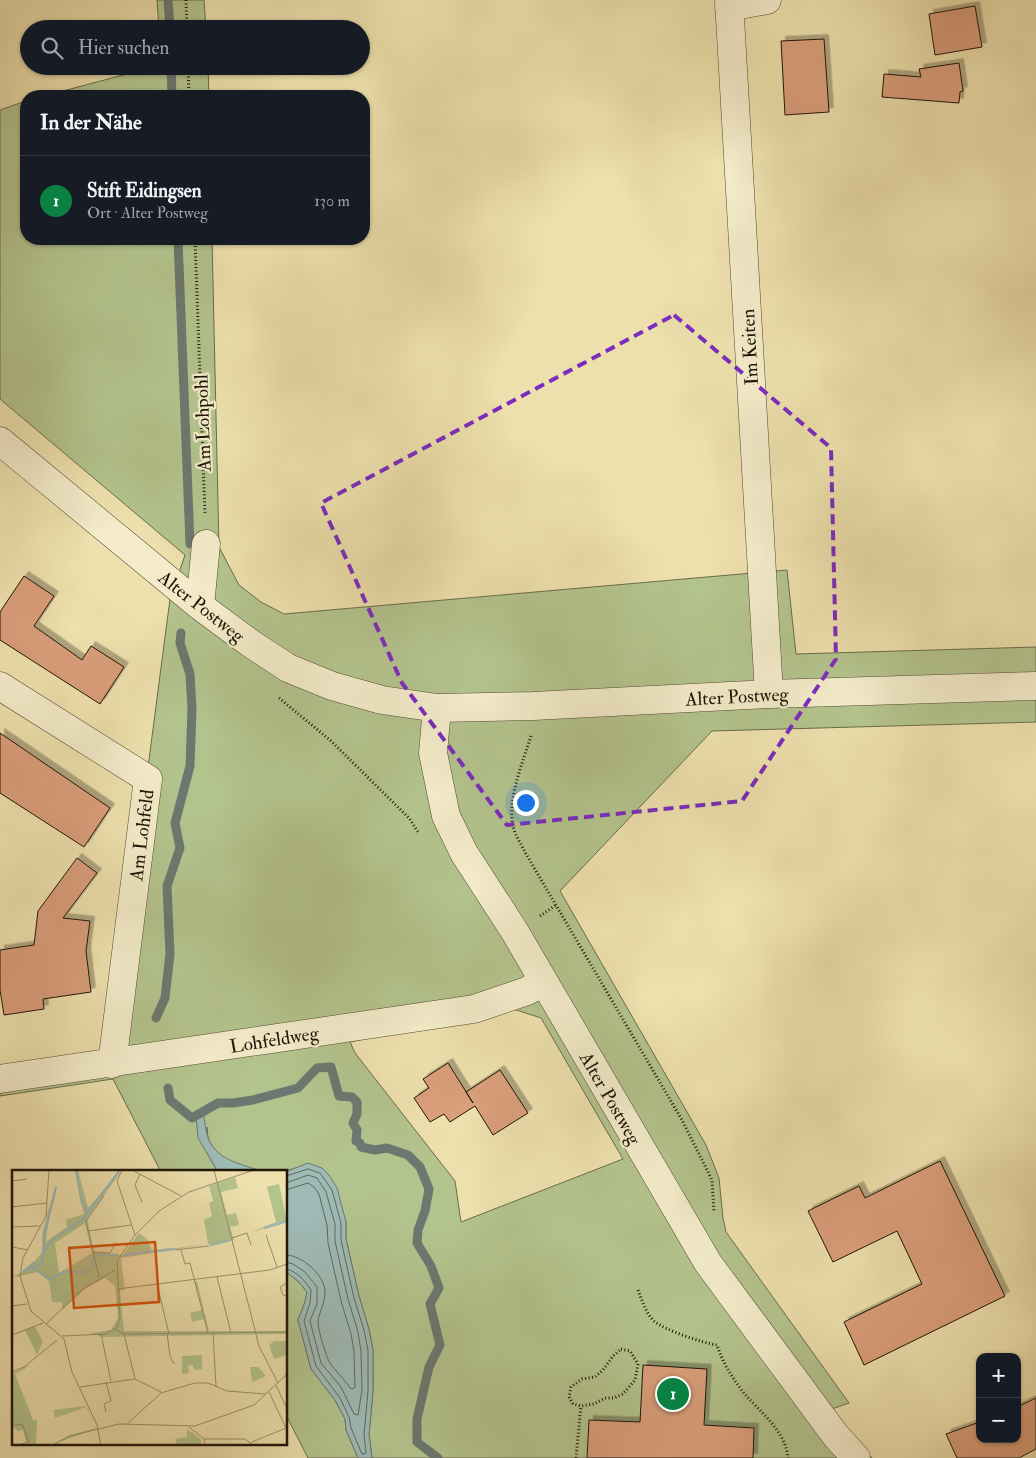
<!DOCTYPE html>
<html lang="de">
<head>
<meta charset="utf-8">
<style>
	body { margin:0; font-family:"IM FELL Double Pica",serif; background:#242831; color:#f1f3f6 }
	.controls { position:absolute; right:15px; bottom:15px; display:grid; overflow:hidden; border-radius:10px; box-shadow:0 1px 4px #0004 }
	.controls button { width:45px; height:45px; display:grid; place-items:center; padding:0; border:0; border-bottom:1px solid #363941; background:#171b24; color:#f1f3f6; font:25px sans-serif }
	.you { position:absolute; left:525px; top:802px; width:18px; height:18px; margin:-12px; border:4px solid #fff; border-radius:50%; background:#1a73e8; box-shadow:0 0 0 8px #1a73e833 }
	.badge { display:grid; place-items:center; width:32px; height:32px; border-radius:50%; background:#0b8043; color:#fff; font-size:16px; font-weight:700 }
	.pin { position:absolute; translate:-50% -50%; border:2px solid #fff; box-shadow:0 1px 5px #0006 }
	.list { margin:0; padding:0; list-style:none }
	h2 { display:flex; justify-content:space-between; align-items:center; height:65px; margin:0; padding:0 20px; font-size:21px }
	h2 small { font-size:16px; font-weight:400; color:#9ea1a6 }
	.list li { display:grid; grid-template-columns:32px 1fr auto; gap:15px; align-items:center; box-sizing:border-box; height:90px; padding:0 20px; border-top:1px solid #363941 }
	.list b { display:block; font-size:19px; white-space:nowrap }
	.list p { margin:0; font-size:16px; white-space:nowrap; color:#9ea1a6 }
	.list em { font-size:16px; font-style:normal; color:#9ea1a6 }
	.icon { flex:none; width:28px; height:28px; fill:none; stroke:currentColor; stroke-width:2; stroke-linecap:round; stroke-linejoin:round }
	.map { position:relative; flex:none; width:1036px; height:1458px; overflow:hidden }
	.search { position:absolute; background:#171b24; box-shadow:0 1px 4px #0004; left:20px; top:20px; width:350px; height:55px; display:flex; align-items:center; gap:12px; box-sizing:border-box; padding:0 18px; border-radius:28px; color:#9ea1a6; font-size:19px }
	.panel { position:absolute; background:#171b24; box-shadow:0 1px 4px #0004; left:20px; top:90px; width:350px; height:155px; border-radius:20px }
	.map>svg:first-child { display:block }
</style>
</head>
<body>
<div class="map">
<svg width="1036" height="1458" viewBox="0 0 1036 1458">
	<defs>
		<filter id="shadow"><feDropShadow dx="4.5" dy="-4.5" stdDeviation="0" flood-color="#0004"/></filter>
	</defs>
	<rect width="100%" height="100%" fill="#ede0ac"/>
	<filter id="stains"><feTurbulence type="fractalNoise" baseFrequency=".004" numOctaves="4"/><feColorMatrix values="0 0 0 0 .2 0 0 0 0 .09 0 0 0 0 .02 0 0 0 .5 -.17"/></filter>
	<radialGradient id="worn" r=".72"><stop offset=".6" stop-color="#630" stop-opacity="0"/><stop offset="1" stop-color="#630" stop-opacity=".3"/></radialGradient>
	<path fill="#b3c38d" stroke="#696c4a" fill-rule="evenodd" d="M157 0H204L206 29H159Z
		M157 66H208L209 96H44Z
		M26 101V239H212L219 547 239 585 261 602 284 614 787 570 796 654 1036 647V722L712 731 560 891 706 1145 719 1178 723 1218 726 1232 849 1403 829 1410 872 1458H372L369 1435 373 1391V1350L369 1329 359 1296 346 1239V1222L340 1205 292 1169C274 1176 232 1167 217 1153 210 1146 207 1137 207 1127L208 1155 218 1172H161L113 1079 0 1096V1067L111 1050 170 599 185 555 0 399V110ZM510 1008 541 1018 623 1159 461 1222 455 1181 355 1053 350 1042Z
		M286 1272 298 1281 307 1292 305 1302 298 1320 311 1369 335 1400 345 1419 346 1430 358 1458H308L286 1415Z"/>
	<path fill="#9ebab5" stroke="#6b7870" d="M203 1113C205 1121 206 1134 209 1140 219 1162 242 1163 262 1172H218L198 1138 196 1117Z
		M308 1163 322 1168 329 1175 337 1188 346 1222V1239L359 1296 369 1329 373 1350V1391L369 1435 372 1458H358L346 1430 345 1419 335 1400 311 1369 298 1320 305 1302 307 1292 298 1281 286 1272V1172H285Z"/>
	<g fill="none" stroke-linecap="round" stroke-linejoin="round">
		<path stroke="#5e685e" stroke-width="1" d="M286 1176 308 1169 320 1173 332 1190 341 1223V1240L354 1298 364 1330 368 1350V1391L364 1435 366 1452 365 1454H362L351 1428 349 1417 340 1398 316 1366 304 1321 310 1303 311 1290C305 1281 297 1271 286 1269
			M286 1183 308 1175 317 1178 326 1192 335 1224V1241L348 1299 358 1332 361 1351 362 1390 358 1415 354 1414 341 1387 321 1363 310 1321 317 1304V1287L305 1272 293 1264 286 1262
			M286 1190 308 1183 314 1187 319 1194 327 1225 328 1243 341 1301 351 1334 354 1351 355 1387 353 1389 350 1388C344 1378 331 1368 327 1357 324 1347 319 1334 318 1323 318 1315 325 1303 325 1293 326 1276 302 1255 286 1255"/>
		<path stroke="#6b7870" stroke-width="9" d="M168 0 170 29
			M171 66 172 96
			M178 239 190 544
			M156 1018 165 998 170 954 167 886 180 848 175 823 190 766 192 709 190 674 180 643 181 633
			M168 1088 170 1100 192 1118 218 1103H233L253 1100 298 1088 317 1068 331 1067 339 1096 352 1097 357 1102V1114L353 1123 357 1130 356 1141 360 1143 361 1147 375 1150 387 1148 408 1155 420 1167 429 1189 425 1211 418 1230 417 1243 431 1266 439 1288 430 1304 440 1345 429 1367 417 1419V1442L438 1458"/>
	</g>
	<path fill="#d99e7a" stroke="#1f1508" filter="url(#shadow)" d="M975 6 982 47 935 55 929 14Z
		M824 39 829 112 785 115 781 41Z
		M959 63 963 91 960 92 959 103 882 97 884 74 921 77 919 69Z
		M24 576 54 596 34 626 82 660 91 646 124 667 100 704 0 640V612Z
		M0 733 110 808 84 847 0 793Z
		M77 858 97 873 63 918 90 921 86 951 91 992 43 999 44 1009 4 1015 0 990V950L34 945 38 911Z
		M448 1063 473 1103 466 1092 500 1070 528 1113 493 1135 475 1106 450 1122 444 1114 430 1122 414 1098 429 1088 423 1079Z
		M940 1161 1005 1296 864 1365 844 1322 922 1284 897 1231 833 1262 808 1211 859 1186 865 1198Z
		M643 1365 707 1369 704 1425 754 1428 753 1458H587L589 1420 640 1422Z
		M1036 1398V1449L1019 1458H957L946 1434 980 1422V1439H1017V1407Z"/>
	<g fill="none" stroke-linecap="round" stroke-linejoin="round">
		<defs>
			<path id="minor" d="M729 0 769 694
				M729 7 767 0
				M0 441 200 606 250 643 288 668 332 686 382 700 437 708 533 706 769 694 1036 686
				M200 606 206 544
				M0 686 148 779 112 1064
				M437 708 433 753 446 816 464 853 515 932 708 1263 836 1436 856 1458
				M0 1079 474 1009 527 991 543 982"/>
		</defs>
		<use href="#minor" stroke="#524831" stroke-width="29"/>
		<path stroke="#1f1508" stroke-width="3" stroke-dasharray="1 2.5" stroke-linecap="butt" d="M186 0 187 29
			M188 66 189 96
			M195 239 205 515
			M279 698 330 740 409 818 418 832
			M531 736C523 762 507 799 513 826 515 836 522 845 526 854L682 1120 712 1180 714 1212
			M540 916 556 905
			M638 1290C642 1301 646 1313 654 1321 664 1330 703 1343 717 1345 723 1363 731 1376 743 1392 759 1411 786 1431 788 1458
			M621 1349 630 1351 638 1364 635 1380 623 1394 614 1398H605L594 1404 581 1406 573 1404 569 1397 571 1387 582 1379 595 1377 603 1370 613 1356Z
			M576 1458 581 1406"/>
		<use href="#minor" stroke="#f3ebc9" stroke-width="28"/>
	</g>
	<path fill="none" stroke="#7b2cbf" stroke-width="4" stroke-dasharray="10 6" stroke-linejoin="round" d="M674 315 831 448 836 659 742 801 507 825 402 683 321 503Z"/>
	<g text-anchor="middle" stroke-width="4.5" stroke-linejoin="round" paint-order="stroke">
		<g font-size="19" fill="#1f1508" stroke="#f3ebc9">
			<text transform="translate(749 347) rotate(-93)" y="7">Im Keiten</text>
			<text transform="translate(202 423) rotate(-92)" y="7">Am Lohpohl</text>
			<text transform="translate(202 606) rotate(38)" y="7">Alter Postweg</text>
			<text transform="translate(737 696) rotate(-3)" y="7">Alter Postweg</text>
			<text transform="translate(141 835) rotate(-83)" y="7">Am Lohfeld</text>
			<text transform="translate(274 1039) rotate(-9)" y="7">Lohfeldweg</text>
			<text transform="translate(611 1098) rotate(60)" y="7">Alter Postweg</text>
		</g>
	</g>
	<g transform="translate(12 1170)">
		<rect width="275" height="275" fill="#ede0ac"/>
		<path d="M63 0H66L76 38 110 0 75 49 82 82 111 85 127 63 135 69 140 81 196 74 192 50 200 46 197 33 201 31 197 16 223 7 226 18 209 22 215 45 224 43 227 55 218 57 222 70 109 88 113 120 108 121 112 161H195L192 149 180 152 178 143 190 140 182 111H185L197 161H275V164L90 167 79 163 99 160 106 148 103 116 93 108 73 119 50 140V132H40L37 111 26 102 0 108 17 98 31 81 30 65 38 33 34 72 55 57 54 50 72 44ZM73 53 80 83 47 103 43 73ZM267 14 275 51 238 63 264 52 255 17ZM23 156 31 172 25 185 13 160ZM262 171H275V185L262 189 257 175ZM190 185V199L182 200 181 195 176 196 177 203 170 204V186ZM17 195 13 199 3 204 21 250H25L24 275 14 272 11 260 5 261 0 255V204ZM238 197H246L254 206 240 212ZM74 236 80 249 84 259 39 275 58 265 84 258 74 237 43 248 41 240ZM175 259 189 269V274H165L163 269 175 267Z" fill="#b3c38d" fill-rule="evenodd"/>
		<path fill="none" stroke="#9ebab5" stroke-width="2.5" d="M64 0 70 33 75 43M252 58 275 51M198 75 218 70M32 81 40 70 71 49 108 0M84 85H106M112 85 162 79M23 99 37 109 53 102H75L81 95 80 86M17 100 30 94 33 62 44 17M11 102 23 92"/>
		<path fill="none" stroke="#9b8f6a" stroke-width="1" d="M37 0 34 46 11 88 8 106 19 141 52 169 60 202 85 255 89 275M110 0 105 11 123 65M120 0 169 26M202 0 247 176 266 213M128 4 123 15 130 32M0 11 15 9M0 37 35 33M0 57 29 56M76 61 119 55M254 65 265 97M220 68 235 63 239 75M0 77 16 80M163 80 197 76M169 80 173 94 178 93 196 163M81 82 98 83 104 72M87 107 74 51 92 26M205 107 219 163M275 113 268 117 271 125 275 126M145 114 157 164M105 119 258 100 275 94M0 136 15 134M34 154 72 118 103 100M103 159 112 164 275 162M155 163 158 186 162 194M201 163 204 216M89 164 99 211M112 164 123 209M0 165 31 153M50 166 94 164 105 157 108 148 105 91 123 65 147 41 177 22 242 0M0 202 12 197 45 170M264 215 275 239M68 217 123 209 149 222M257 222 274 258M94 242 92 234 99 231 94 212M115 254 149 223 183 213H196L215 221 253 224M0 256 10 254 17 272 6 275M177 257 192 269 193 275M192 269H233L241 275M240 272 274 258M41 275 58 266 107 254 183 256 242 235 275 204"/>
		<path fill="#d4520c" fill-opacity="0.15" stroke="#d4520c" stroke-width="2.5" d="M143 72 147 132 62 138 57 78Z"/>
		<rect width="275" height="275" fill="none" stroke="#1f1508" stroke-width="2.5"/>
	</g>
	<rect width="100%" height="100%" filter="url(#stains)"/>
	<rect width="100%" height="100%" fill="url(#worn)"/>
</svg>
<div class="controls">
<button>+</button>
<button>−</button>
</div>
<div class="you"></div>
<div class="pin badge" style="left:673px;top:1394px">1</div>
<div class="search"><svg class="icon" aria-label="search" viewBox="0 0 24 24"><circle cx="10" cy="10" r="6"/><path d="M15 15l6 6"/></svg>Hier suchen</div>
<section class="panel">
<h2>In der Nähe<small></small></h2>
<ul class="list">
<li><span class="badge">1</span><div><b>Stift Eidingsen</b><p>Ort · Alter Postweg</p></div><em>130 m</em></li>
</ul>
</section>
</div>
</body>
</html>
